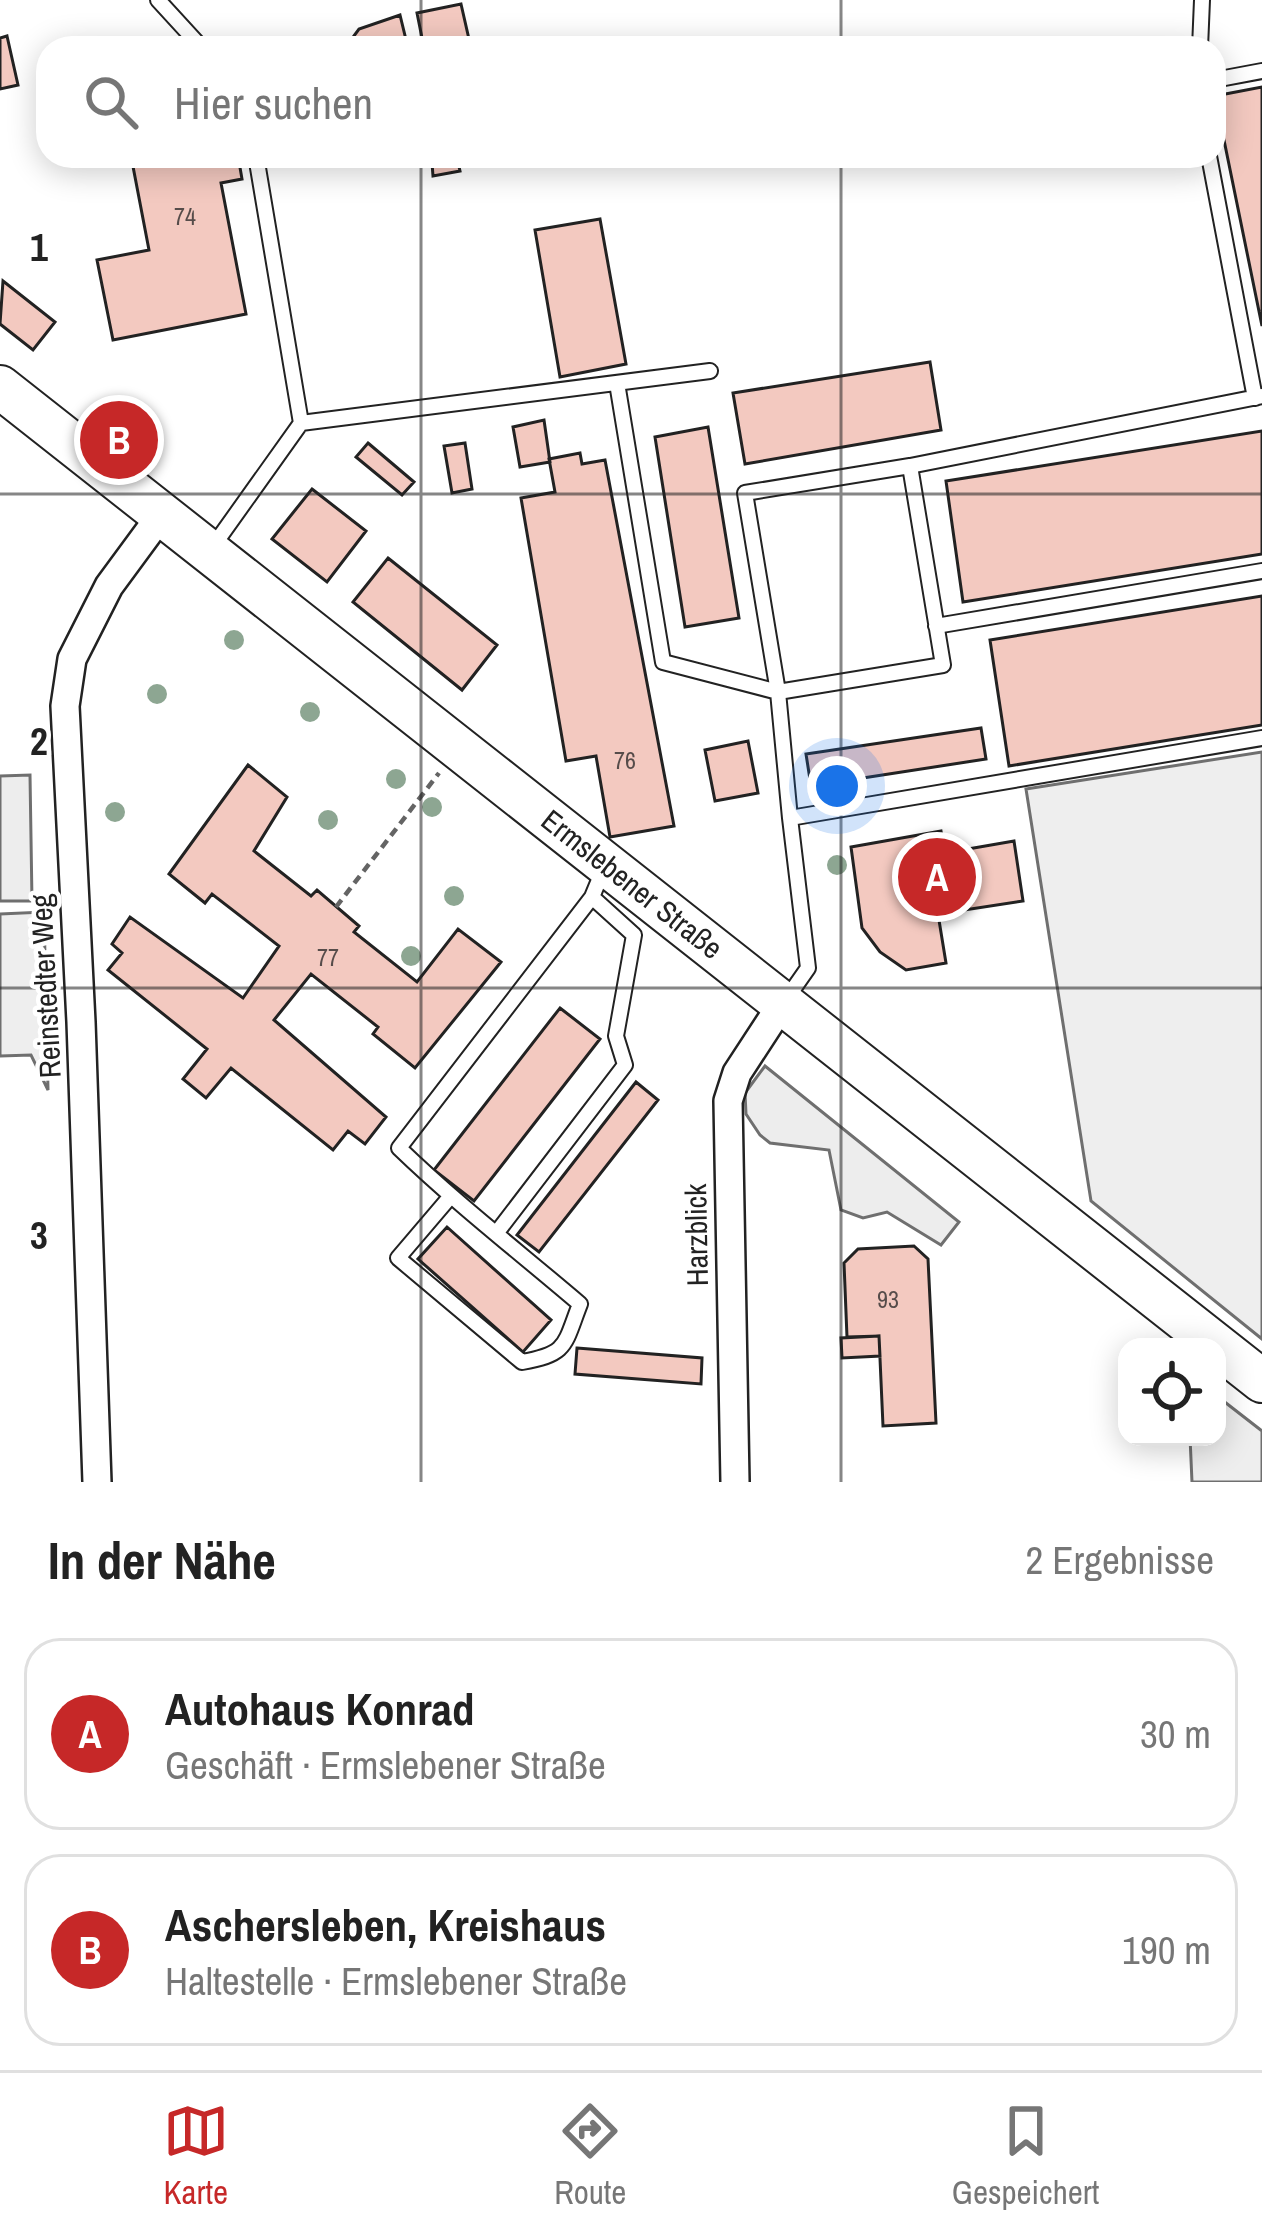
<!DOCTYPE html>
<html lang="de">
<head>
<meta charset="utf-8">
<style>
	body { margin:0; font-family:"Archivo Narrow",sans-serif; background:#f2f2f2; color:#222 }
	.controls { position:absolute; right:36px; bottom:36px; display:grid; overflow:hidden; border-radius:24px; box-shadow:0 6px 30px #0003 }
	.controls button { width:108px; height:108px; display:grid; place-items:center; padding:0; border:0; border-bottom:3px solid #e0e0e0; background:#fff; color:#222; font:60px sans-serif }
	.you { position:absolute; left:837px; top:786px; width:42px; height:42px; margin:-30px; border:9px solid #fff; border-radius:50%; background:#1a73e8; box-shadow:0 0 0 18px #1a73e833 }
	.badge { display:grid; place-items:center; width:78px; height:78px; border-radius:50%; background:#c62828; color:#fff; font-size:39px; font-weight:700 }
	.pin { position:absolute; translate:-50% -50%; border:6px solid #fff; box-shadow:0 3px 12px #0006 }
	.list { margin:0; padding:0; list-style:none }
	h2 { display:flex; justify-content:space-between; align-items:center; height:156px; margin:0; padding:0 48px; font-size:51px }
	h2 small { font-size:39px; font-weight:400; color:#767676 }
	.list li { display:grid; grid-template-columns:78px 1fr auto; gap:36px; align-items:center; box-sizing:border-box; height:192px; margin:0 24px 24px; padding:0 24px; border:3px solid #e0e0e0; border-radius:36px }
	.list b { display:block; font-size:45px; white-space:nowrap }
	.list p { margin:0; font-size:39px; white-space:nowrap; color:#767676 }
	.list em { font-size:39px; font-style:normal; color:#767676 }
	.icon { flex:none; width:66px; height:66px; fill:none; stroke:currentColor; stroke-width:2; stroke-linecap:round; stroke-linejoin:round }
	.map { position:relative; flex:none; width:1262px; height:1482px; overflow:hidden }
	.search { position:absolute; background:#fff; box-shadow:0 6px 30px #0003; left:36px; right:36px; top:36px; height:132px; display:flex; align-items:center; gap:30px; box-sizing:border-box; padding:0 42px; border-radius:36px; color:#767676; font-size:45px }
	.sheet { height:588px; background:#fff }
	nav { display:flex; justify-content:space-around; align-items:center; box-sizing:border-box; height:168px; border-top:3px solid #e0e0e0; background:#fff; font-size:33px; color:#767676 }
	nav a { display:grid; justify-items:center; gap:6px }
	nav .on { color:#c62828 }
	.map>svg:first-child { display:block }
</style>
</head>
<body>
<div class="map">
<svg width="1262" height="1482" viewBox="0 0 1262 1482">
	<rect width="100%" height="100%" fill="#fff"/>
	<path fill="#eee" stroke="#6f6f6f" stroke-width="3" d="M1262 752V1339L1091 1201 1026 789Z
		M44 912 48 1090 31 1055 0 1056V914Z
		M1217 1396 1262 1431V1482H1192L1190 1437H1217Z"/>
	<path fill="#ededed" stroke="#6f6f6f" stroke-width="3" d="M30 775 32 901H0V776Z
		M765 1066 959 1222 941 1245 887 1212 863 1218 841 1210 829 1150 770 1143 760 1135 746 1114 745 1093Z"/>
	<path fill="#f3c9c0" stroke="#222" stroke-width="3" d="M461 4 471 48H424L417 13Z
		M400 15 408 48H345L359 29Z
		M7 36 18 85 0 89V38Z
		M1262 87V326L1215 96Z
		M131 156H238L242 179 221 183 246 314 113 340 97 260 149 250Z
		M362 156H463L457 158 460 171 433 176 432 163 390 165Z
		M600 219 626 364 560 377 535 230Z
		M3 281 55 322 33 350 0 324Z
		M930 362 941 430 745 464 733 393Z
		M544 420 550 462 520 467 513 427Z
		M708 427 739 618 685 627 655 437Z
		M1262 431V554L963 602 946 481Z
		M368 443 414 482 402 495 356 457Z
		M465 443 472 489 452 493 444 446Z
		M580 453 582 464 605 460 674 826 610 837 596 756 566 761 521 498 555 492 549 459Z
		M312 489 366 531 327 582 272 539Z
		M388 558 497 645 462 690 353 602Z
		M1262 596V725L1009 766 990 640Z
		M981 728 986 759 811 786 806 754Z
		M748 741 758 793 715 801 705 750Z
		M248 765 287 797 254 851 311 896 317 890 359 926 354 932 417 982 458 929 501 962 415 1068 373 1034 378 1027 311 974 274 1020 386 1117 365 1144 348 1131 333 1150 231 1068 206 1098 183 1079 207 1049 108 970 122 953 112 944 130 917 243 998 279 946 212 894 205 903 169 874Z
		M941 831 945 853 1014 841 1023 901 938 914 946 963 906 970 880 952 862 928 851 847Z
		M560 1008 600 1039 474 1201 434 1170Z
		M636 1082 658 1100 539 1252 517 1235Z
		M447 1227 551 1320 523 1352 418 1259Z
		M914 1246 928 1259 936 1423 883 1426 879 1336 847 1337 844 1263 858 1249Z
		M879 1336 880 1356 842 1358 841 1338Z
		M577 1348 702 1358 701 1384 575 1374Z"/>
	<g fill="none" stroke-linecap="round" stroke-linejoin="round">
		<defs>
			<path id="service" d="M158 0 202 48
				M1200 48 1202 0
				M1214 80 1262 71
				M1209 156 1255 398
				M617 383 663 662 778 692 790 818
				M301 423 710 371
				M910 466 943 665 778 692 745 493Z
				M910 466 1262 396
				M214 545 301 423 256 156
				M936 626 1262 571
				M787 998 808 968 790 818 1262 738
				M450 1197 398 1258 522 1362C568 1354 564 1345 580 1304 519 1252 456 1203 399 1148L592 897 604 868
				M498 1231 625 1065 616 1036 634 935 592 897"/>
			<path id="minor" d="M97 1482 81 1022 65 706 72 659 109 586 162 514
				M735 1482 728 1101 737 1073 784 1001"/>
			<g id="primary">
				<path id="s1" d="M0 387 1262 1381"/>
			</g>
		</defs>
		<use href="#service" stroke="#222" stroke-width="18"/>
		<use href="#minor" stroke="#222" stroke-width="32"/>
		<use href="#primary" stroke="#222" stroke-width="46"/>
		<path stroke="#646464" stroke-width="4.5" stroke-dasharray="9 6" stroke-linecap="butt" d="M336 907 439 773"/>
		<use href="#service" stroke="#fff" stroke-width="14"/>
		<use href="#minor" stroke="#fff" stroke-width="27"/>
		<use href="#primary" stroke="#fff" stroke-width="42"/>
	</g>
	<g fill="#8da692">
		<circle cx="234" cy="640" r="10"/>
		<circle cx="157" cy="694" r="10"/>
		<circle cx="310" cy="712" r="10"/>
		<circle cx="396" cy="779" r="10"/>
		<circle cx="432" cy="807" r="10"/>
		<circle cx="115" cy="812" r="10"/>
		<circle cx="328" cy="820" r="10"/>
		<circle cx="837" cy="865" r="10"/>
		<circle cx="454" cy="896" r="10"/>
		<circle cx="411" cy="956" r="10"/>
	</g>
	<path fill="none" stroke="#222" stroke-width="3" stroke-opacity="0.55" d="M421 0V48M841 0V48M421 156V1482M841 156V1482M0 494H1262M0 988H1262"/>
	<g text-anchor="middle" stroke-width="9" stroke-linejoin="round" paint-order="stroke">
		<g font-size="24" fill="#564c4a">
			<text x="185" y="225">74</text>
			<text x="625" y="769">76</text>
			<text x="328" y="966">77</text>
			<text x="888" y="1308">93</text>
		</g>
		<g font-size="30" fill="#222" stroke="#fff">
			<text dy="10" stroke="none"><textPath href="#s1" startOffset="804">Ermslebener Straße</textPath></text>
			<text transform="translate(46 986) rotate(-93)" y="10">Reinstedter Weg</text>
			<text transform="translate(697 1235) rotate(-91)" y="10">Harzblick</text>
		</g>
	</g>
	<g font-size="39" text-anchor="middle" font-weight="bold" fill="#222" stroke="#fff" stroke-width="9" stroke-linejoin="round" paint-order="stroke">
		<text x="39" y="261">1</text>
		<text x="39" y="755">2</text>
		<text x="39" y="1249">3</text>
	</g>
</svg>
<div class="controls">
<button><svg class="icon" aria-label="locate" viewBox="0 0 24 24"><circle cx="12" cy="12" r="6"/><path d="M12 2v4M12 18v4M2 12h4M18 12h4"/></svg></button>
</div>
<div class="you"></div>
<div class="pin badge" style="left:937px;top:877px">A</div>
<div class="pin badge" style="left:119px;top:440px">B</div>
<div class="search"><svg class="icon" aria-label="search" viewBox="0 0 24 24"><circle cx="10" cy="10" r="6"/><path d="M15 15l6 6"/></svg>Hier suchen</div>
</div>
<section class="sheet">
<h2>In der Nähe<small>2 Ergebnisse</small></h2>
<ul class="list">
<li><span class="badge">A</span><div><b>Autohaus Konrad</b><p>Geschäft · Ermslebener Straße</p></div><em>30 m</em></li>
<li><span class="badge">B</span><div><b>Aschersleben, Kreishaus</b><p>Haltestelle · Ermslebener Straße</p></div><em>190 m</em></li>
</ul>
</section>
<nav>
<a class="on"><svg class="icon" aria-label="map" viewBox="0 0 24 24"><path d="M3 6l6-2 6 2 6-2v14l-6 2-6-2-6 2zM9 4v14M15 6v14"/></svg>Karte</a>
<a><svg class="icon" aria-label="directions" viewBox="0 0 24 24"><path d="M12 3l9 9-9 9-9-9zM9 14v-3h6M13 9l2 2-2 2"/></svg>Route</a>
<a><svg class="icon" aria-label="saved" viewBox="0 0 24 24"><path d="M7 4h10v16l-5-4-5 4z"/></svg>Gespeichert</a>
</nav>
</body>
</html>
